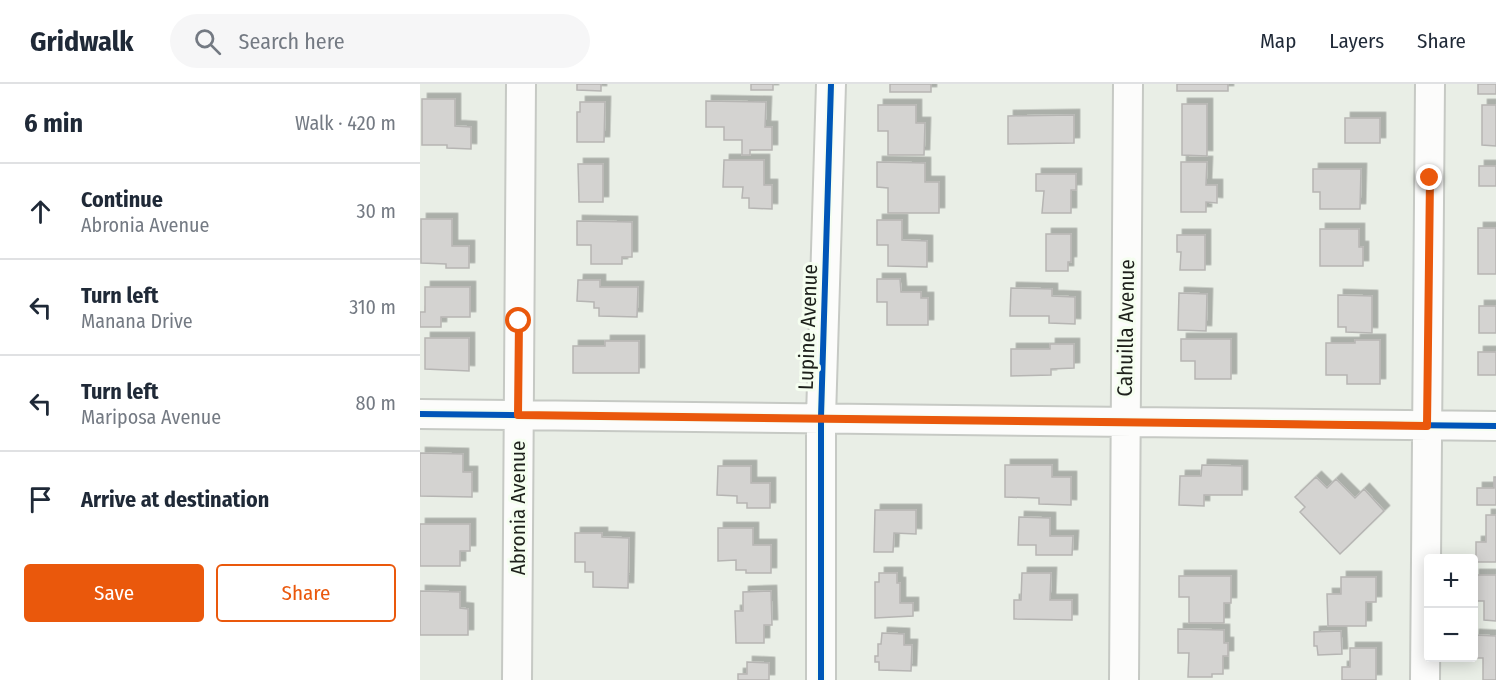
<!DOCTYPE html>
<html lang="en">
<head>
<meta charset="utf-8">
<style>
	body { margin:0; font-family:"Fira Sans Condensed",sans-serif; background:#f6f6f7; color:#1f2937 }
	.controls { position:absolute; right:18px; bottom:18px; display:grid; overflow:hidden; border-radius:6px; box-shadow:0 3px 15px #0003 }
	.controls button { width:54px; height:54px; display:grid; place-items:center; padding:0; border:0; border-bottom:2px solid #e0e1e3; background:#fff; color:#1f2937; font:30px sans-serif }
	.stop { position:absolute; width:18px; height:18px; margin:-14px; border:4px solid #ea580c; border-radius:50%; background:#fff }
	.stop.end { background:#ea580c; border-color:#fff; box-shadow:0 2px 6px #0008 }
	.list { margin:0; padding:0; list-style:none }
	h2 { display:flex; justify-content:space-between; align-items:center; height:78px; margin:0; padding:0 24px; font-size:26px }
	h2 small { font-size:20px; font-weight:400; color:#747a83 }
	.list li { display:grid; grid-template-columns:39px 1fr auto; gap:18px; align-items:center; box-sizing:border-box; height:96px; padding:0 24px; border-top:2px solid #e0e1e3 }
	.list b { display:block; font-size:22px; white-space:nowrap }
	.list p { margin:0; font-size:20px; white-space:nowrap; color:#747a83 }
	.list em { font-size:20px; font-style:normal; color:#747a83 }
	.actions { display:flex; gap:12px; padding:18px 24px }
	.actions a { flex:1; padding:14px 0; border:2px solid #ea580c; border-radius:6px; text-align:center; font-size:21px; color:#ea580c }
	.actions .main { background:#ea580c; color:#fff }
	.icon { flex:none; width:33px; height:33px; fill:none; stroke:currentColor; stroke-width:2; stroke-linecap:round; stroke-linejoin:round }
	.map { position:relative; flex:none; width:1076px; height:596px; overflow:hidden }
	header { display:flex; align-items:center; gap:36px; box-sizing:border-box; height:84px; padding:0 30px; background:#fff; border-bottom:2px solid #e0e1e3 }
	header strong { font-size:28px }
	nav { display:flex; gap:33px; margin-inline-start:auto; font-size:21px }
	.search { width:420px; height:54px; background:#f6f6f7; display:flex; align-items:center; gap:15px; box-sizing:border-box; padding:0 21px; border-radius:33px; color:#747a83; font-size:22px }
	main { display:flex }
	aside { flex:1; background:#fff }
	.map>svg:first-child { display:block }
</style>
</head>
<body>
<header>
<strong>Gridwalk</strong>
<div class="search"><svg class="icon" aria-label="search" viewBox="0 0 24 24"><circle cx="10" cy="10" r="6"/><path d="M15 15l6 6"/></svg>Search here</div>
<nav><a>Map</a><a>Layers</a><a>Share</a></nav>
</header>
<main>
<aside>
<h2>6 min<small>Walk · 420 m</small></h2>
<ul class="list">
<li><svg class="icon" aria-label="ahead" viewBox="0 0 24 24"><path d="M12 20V5M6 11l6-6 6 6"/></svg><div><b>Continue</b><p>Abronia Avenue</p></div><em>30 m</em></li>
<li><svg class="icon" aria-label="left" viewBox="0 0 24 24"><path d="M17 20v-9H6M10 6l-5 5 5 5"/></svg><div><b>Turn left</b><p>Manana Drive</p></div><em>310 m</em></li>
<li><svg class="icon" aria-label="left" viewBox="0 0 24 24"><path d="M17 20v-9H6M10 6l-5 5 5 5"/></svg><div><b>Turn left</b><p>Mariposa Avenue</p></div><em>80 m</em></li>
<li><svg class="icon" aria-label="arrive" viewBox="0 0 24 24"><path d="M6 21V4h12l-3 4 3 4H6"/></svg><div><b>Arrive at destination</b></div></li>
</ul>
<div class="actions"><a class="main">Save</a><a>Share</a></div>
</aside>
<div class="map">
<svg width="1076" height="596" viewBox="0 0 1076 596">
	<defs>
		<filter id="shadow"><feDropShadow dx="5.5" dy="-5.5" stdDeviation="0" flood-color="#0004"/></filter>
	</defs>
	<rect width="100%" height="100%" fill="#e9eee6"/>
	<path fill="#d4d3d1" stroke="#b6b5b3" stroke-width="1.5" filter="url(#shadow)" d="M157 0H181V7L157 6Z
		M331 0H353V6H331Z
		M470 0H511V8H470Z
		M757 0H808V7H757Z
		M1058 0H1076V10H1058Z
		M2 15H35V42L51 43V65L27 64V61H2Z
		M286 17 346 18 345 43H352V66H330V71H322V56H304V43H286Z
		M160 18H185L184 58H157V28H160Z
		M762 20H787V72L762 71Z
		M458 21H496V39H505L504 71H468V47H458Z
		M1062 21H1076V62L1062 61Z
		M654 31V59L588 60V32Z
		M925 34H960V59H925Z
		M304 76H344V101H352V125L329 124V114H322L323 103H303Z
		M457 78 505 79V98H519V129H468V104L457 103Z
		M761 78H787L786 101H797V119L786 118V128H761Z
		M158 80H183V118H159Z
		M1059 82H1076V102H1059Z
		M893 85H941L940 125H900V108H893Z
		M616 90H656V106H651V129H622L624 107H616Z
		M1 135H32V162H49V184H26V180L1 179Z
		M457 136H482V156L507 157V183L468 182V161H457Z
		M157 137 212 138V173H202V180H171V161H157Z
		M1058 144H1076V190H1058Z
		M900 145H939V163H943V182H900Z
		M626 150H651V178H648V187H626Z
		M757 151H785V186H760L761 168H757Z
		M457 195H480L481 208H501V214H508V241H467V218H457Z
		M158 196H180V203H218L217 233 179 232V224H174V218L157 217Z
		M5 203H50V233H21V243H0V228H5Z
		M591 204 632 205V212L655 213V240L629 239V232H590Z
		M759 209 787 210 786 247 758 246Z
		M918 211 952 212V249L926 248V243H918Z
		M1059 222H1076V249H1059Z
		M5 254H49V287L5 285Z
		M761 255H811V295H775V277H761Z
		M935 256H960V300H927V291H906V259H935Z
		M185 257H219V289H153V262H185Z
		M630 260H654V284L631 285V291L591 292V265H630Z
		M1058 268H1076V291H1058Z
		M0 369 43 370V388H52V413L0 412Z
		M585 381H632V393H651V421L619 420V414L585 413Z
		M782 381 822 382V411H784V422L759 421 760 392H781Z
		M298 382H331V399H350V424H327V419H317V412L297 411Z
		M896 393 907 404 916 395 935 414 944 405 964 427 920 470 880 428 885 423 875 413Z
		M1074 393H1076V421H1057V404H1074Z
		M455 426H496V450L474 449 473 468H454Z
		M1066 431H1076V478H1056V458H1066Z
		M599 433 630 434V452H653L652 471H616V461H598Z
		M0 440H50V467H40V482H0Z
		M298 444H333V461H351V489H326V486H316V476L298 477Z
		M155 449H182V453L209 454 208 504 173 503V488H165V478H155Z
		M459 489H477V499H480V519H493V532L455 534V498H459Z
		M602 489H631L630 516H652V536L594 535V516H601Z
		M1054 491H1076V537L1064 536V517H1054Z
		M759 492H811V519H804V539H769V513H759Z
		M921 493H956V518H946V542H908L907 510H921Z
		M0 507 40 508V524L48 525V551H0Z
		M351 507 352 541H344V559H316L315 527H323V508Z
		M758 545 804 546V559H808V572H803V590H792V593H768L769 569H758Z
		M921 547 922 570 898 571 897 562H894V548Z
		M462 549 484 550V561H492L491 587 459 586V578H455V572H458V560H461Z
		M1054 551 1076 552V596H1063V574H1053Z
		M930 564H956V596H922V583H930Z
		M327 578 349 579V596H318V590H327Z"/>
	<g fill="none" stroke-linecap="round" stroke-linejoin="round">
		<defs>
			<path id="minor" d="M0 330 1076 342
				M97 596 101 0
				M401 596V333L411 0
				M704 596 708 0
				M1005 596 1010 0"/>
		</defs>
		<use href="#minor" stroke="#c6c9c4" stroke-width="32"/>
		<use href="#minor" stroke="#fcfcfb" stroke-width="28"/>
		<defs>
			<path id="cycleway" d="M0 330 1076 342
				M401 596V333L411 0"/>
		</defs>
		<use href="#cycleway" stroke="#f5fef0" stroke-width="10"/>
		<use href="#cycleway" stroke="#0057b8" stroke-width="6"/>
	</g>
	<g fill="none" stroke-linecap="round" stroke-linejoin="round">
		<path stroke="#ea580c" stroke-width="8" d="M99 237 98 331 1007 342 1010 94"/>
	</g>
	<g text-anchor="middle" stroke-width="6" stroke-linejoin="round" paint-order="stroke">
		<g font-size="21" fill="#1d201b" stroke="#f5fef0">
			<text transform="translate(388 243) rotate(-88)" y="7">Lupine Avenue</text>
			<text transform="translate(706 244) rotate(-89)" y="7">Cahuilla Avenue</text>
			<text transform="translate(98 424) rotate(-90)" y="7">Abronia Avenue</text>
		</g>
	</g>
</svg>
<div class="controls">
<button>+</button>
<button>−</button>
</div>
<div class="stop" style="left:99px;top:237px"></div>
<div class="stop end" style="left:1010px;top:94px"></div>
</div>
</main>
</body>
</html>
